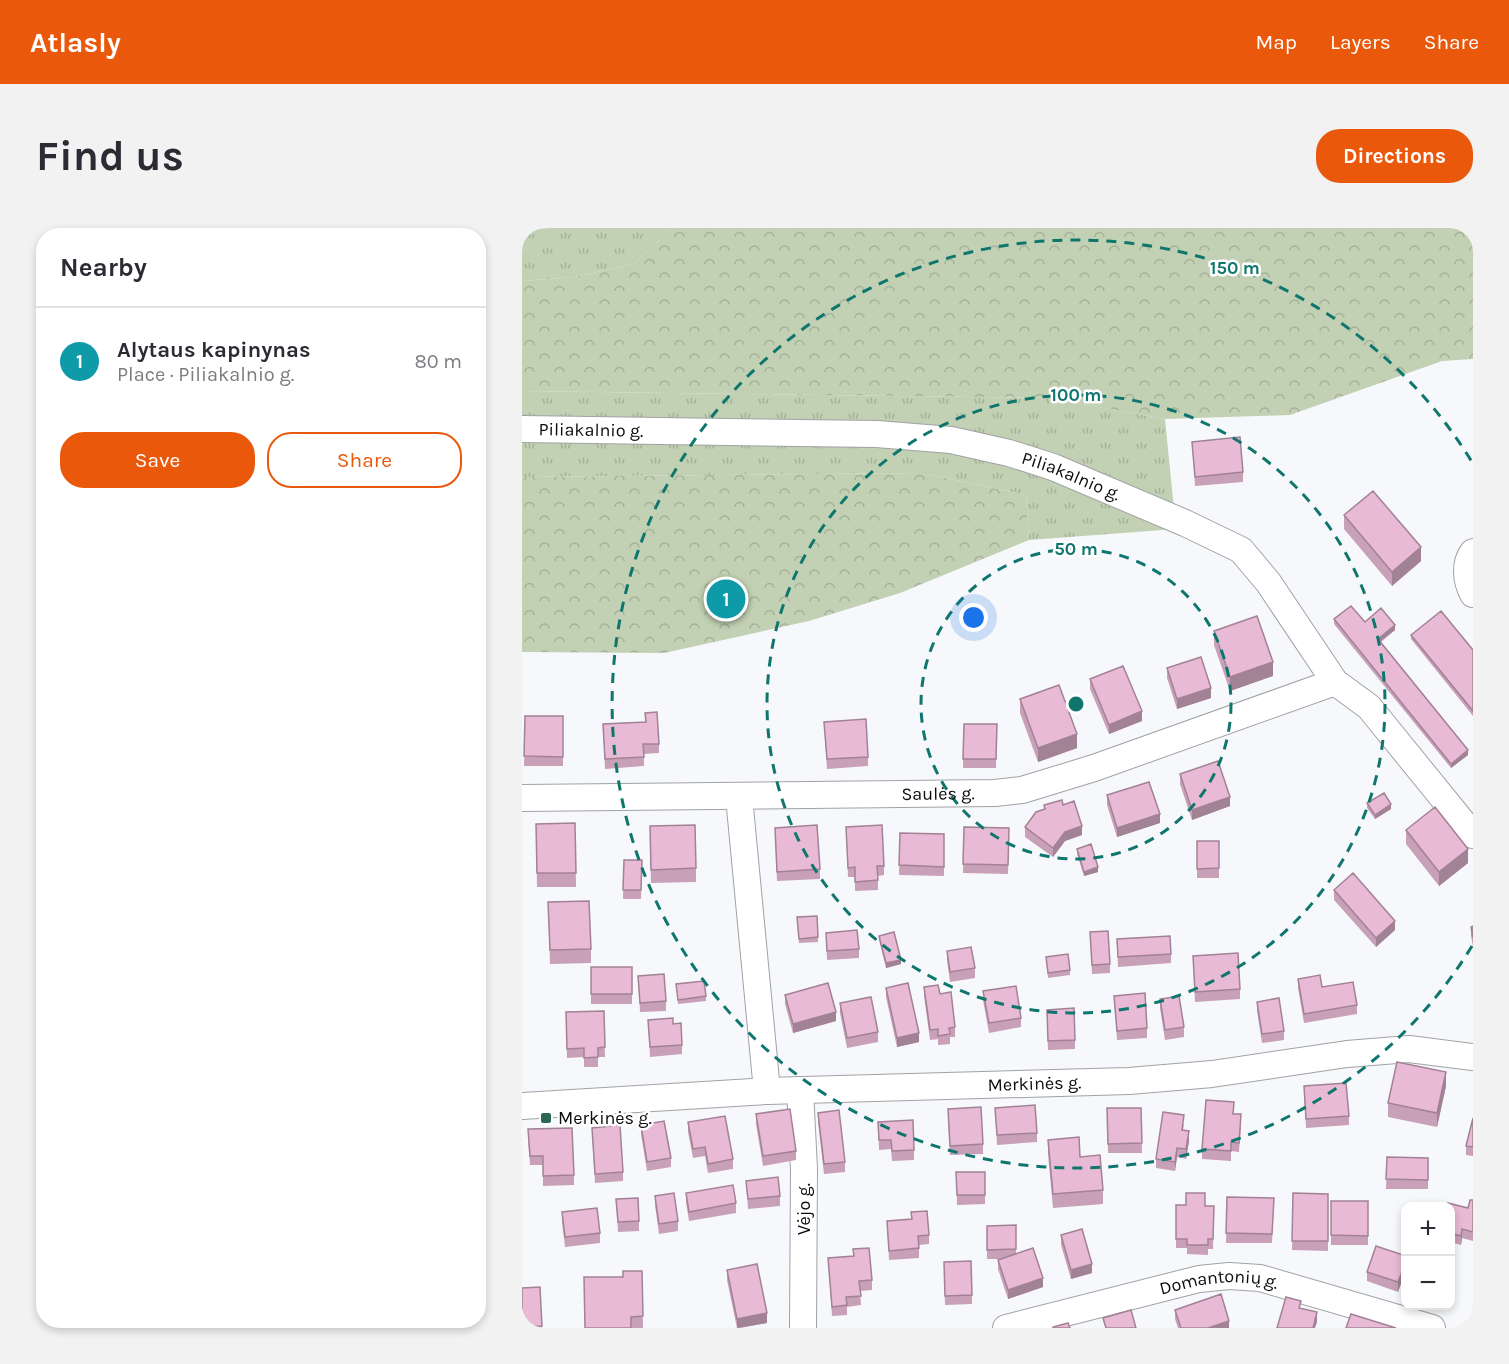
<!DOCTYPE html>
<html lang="en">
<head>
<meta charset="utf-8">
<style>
	body { margin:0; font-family:Karla,sans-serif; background:#f2f2f3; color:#2b2b33 }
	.controls { position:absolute; right:18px; bottom:18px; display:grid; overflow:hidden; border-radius:12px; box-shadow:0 3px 9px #0003 }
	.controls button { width:54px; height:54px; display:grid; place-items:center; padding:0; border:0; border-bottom:2px solid #e1e1e2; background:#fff; color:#2b2b33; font:30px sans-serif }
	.you { position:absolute; left:452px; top:390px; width:21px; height:21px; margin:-15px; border:4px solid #fff; border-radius:50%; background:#1a73e8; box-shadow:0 0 0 9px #1a73e833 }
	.badge { display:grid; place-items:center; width:39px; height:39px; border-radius:50%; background:#ea580c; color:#fff; font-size:20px; font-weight:700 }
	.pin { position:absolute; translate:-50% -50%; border:3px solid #fff; box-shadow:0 2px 6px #0006 }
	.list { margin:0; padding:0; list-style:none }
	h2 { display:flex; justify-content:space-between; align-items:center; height:78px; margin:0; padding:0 24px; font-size:26px }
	h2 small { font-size:20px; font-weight:400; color:#7c7c81 }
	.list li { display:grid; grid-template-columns:39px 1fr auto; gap:18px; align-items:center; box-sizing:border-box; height:108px; padding:0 24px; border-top:2px solid #e1e1e2 }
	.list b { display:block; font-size:22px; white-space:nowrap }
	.list p { margin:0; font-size:20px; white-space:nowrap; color:#7c7c81 }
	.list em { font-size:20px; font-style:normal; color:#7c7c81 }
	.actions { display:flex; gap:12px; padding:18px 24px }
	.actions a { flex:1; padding:14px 0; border:2px solid #ea580c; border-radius:24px; text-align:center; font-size:21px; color:#ea580c }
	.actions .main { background:#ea580c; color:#fff }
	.map { position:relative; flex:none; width:951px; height:1100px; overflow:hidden; border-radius:24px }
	header { display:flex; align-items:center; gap:36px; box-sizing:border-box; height:84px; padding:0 30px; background:#ea580c; color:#fff }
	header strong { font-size:28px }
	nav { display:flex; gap:33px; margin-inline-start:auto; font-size:21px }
	.intro { display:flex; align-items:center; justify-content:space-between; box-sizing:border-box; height:144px; padding:0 36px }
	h1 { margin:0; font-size:42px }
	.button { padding:15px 27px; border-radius:24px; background:#ea580c; color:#fff; font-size:21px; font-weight:700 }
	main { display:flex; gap:36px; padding:0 36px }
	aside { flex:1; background:#fff; border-radius:24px; box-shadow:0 3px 9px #0003 }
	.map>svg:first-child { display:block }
</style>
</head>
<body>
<header>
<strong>Atlasly</strong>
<nav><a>Map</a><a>Layers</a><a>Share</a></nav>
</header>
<div class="intro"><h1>Find us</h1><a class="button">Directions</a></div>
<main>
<aside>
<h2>Nearby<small></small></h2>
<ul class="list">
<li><span class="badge" style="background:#0f9aa8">1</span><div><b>Alytaus kapinynas</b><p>Place · Piliakalnio g.</p></div><em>80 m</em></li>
</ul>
<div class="actions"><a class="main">Save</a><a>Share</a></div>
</aside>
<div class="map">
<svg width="951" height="1100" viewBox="0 0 951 1100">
	<defs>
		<pattern id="grass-tufts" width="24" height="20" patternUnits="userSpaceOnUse" patternTransform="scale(1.5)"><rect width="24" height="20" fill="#c2d0b3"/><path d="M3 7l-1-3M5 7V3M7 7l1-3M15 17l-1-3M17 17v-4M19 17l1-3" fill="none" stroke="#a5b199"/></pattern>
		<pattern id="forest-crowns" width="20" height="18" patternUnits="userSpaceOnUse" patternTransform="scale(1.5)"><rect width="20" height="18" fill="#c2d0b3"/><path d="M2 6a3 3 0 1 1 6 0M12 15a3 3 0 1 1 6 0" fill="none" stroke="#a5b199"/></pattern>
	</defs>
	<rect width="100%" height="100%" fill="#f7f8fb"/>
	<path fill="url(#grass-tufts)" d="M30 0H151L112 36 52 49 0 53V1Z
		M0 163 527 170 643 191 654 301 507 312 504 267 401 245 0 249Z"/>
	<path fill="url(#forest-crowns)" d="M151 0H951V131L920 133 768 187 643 191 526 170 0 163V53L52 49 112 36Z
		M401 245 504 267 507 312 378 365 287 393 142 425 0 424V249Z"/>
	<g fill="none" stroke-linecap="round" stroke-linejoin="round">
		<defs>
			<g id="street">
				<path id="s1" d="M0 201 355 206 429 212 487 225 531 239 663 295 719 322 746 354 813 454 847 479 951 607"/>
				<path d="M951 324C942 336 944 353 951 366"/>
				<path d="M217 569 245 863"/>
				<path id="s2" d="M0 570 473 565 500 562 572 540 813 454"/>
				<path d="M278 862 282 941 281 1100"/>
				<path id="s3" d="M0 878 245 863 607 853 690 846 825 826 887 821 951 829"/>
				<path id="s4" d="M484 1100 677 1051 707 1048 738 1050 910 1100"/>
			</g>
		</defs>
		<use href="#street" stroke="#a1a2a5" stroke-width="28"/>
		<use href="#street" stroke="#fff" stroke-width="26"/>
	</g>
	<path fill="#c8a0b7" d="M670 214 721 244V254L673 258Z
		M822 287 899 333 870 358 822 301Z
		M812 391 843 394 873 402 859 414 946 527 929 540 812 396Z
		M692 403 751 448 708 463 692 417Z
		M889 407 951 422V488L889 411Z
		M645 440 689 470 655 481 645 450Z
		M568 451 620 493 587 506 568 461Z
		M498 471 555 520 516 534 498 485Z
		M123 485 137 516V525L122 526V538L83 541 81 496 123 494Z
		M3 488H41V538H2Z
		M302 494 346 529V538L305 541Z
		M442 496H475L474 540H441Z
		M658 546 708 578 670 592 658 556Z
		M585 567 638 595 595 609 585 577Z
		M845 575 869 581 853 591 845 580Z
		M522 577H541L560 607 543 613 531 629 503 609V599L522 582Z
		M53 595 54 659H15L14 596Z
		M324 599 362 638V647L356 648V662L333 663V649H326Z
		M442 599 487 600 486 646 441 645Z
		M253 600 298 641V651L255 653Z
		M884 602 946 635 917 658 884 616Z
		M378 605 422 606V648L377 647Z
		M128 612 174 640V654L129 655Z
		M675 613H697V650H675Z
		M555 621 576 644 562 648 555 626Z
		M102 632H120L119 671H101Z
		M812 662 873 702 854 719 812 672Z
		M26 674 69 721V735L28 736Z
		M295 688 296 714 277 715 275 689Z
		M951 698V719L949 708V699Z
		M568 704 588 736V745L570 746Z
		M304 705 337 721V730L305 732Z
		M357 708 379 736 364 740 357 712Z
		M595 711 649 726V735L596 739Z
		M425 723 453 740V750L428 754 425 732Z
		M671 728 718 761V771L673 774Z
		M524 729 548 742V747L526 750Z
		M69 739H110V776H69Z
		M116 748 144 773V783L118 784Z
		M776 751 835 777V786L782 795 776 760Z
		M154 756 184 768V773L156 776Z
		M402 759 418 766 433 799V809H428V816L416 817V811L408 812 402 768Z
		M364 760 397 814 375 819 364 769Z
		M461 763 499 790V799L467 805 461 772Z
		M263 767 314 793 271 805 263 776Z
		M592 768 625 800V810L595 812Z
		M638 771 662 799V809L643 812 638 780Z
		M735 774 762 803V812L740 815 735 783Z
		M318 775 356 804V814L325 820 318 785Z
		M82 783 83 829H76V839H62V829L45 830 44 784Z
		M525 791 553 812V821L526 822Z
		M126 792 151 796 160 817V826L128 829Z
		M782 858 827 888V897L784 900Z
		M924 858 915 899 866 889V875Z
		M473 880 515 905V914L475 917Z
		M585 880H619L620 925H586Z
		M296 885 323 934V944L302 946 296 894Z
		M234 886 274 923V932L241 938 234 896Z
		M712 886 719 896 717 924 709 923V933L680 931V921Z
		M426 890 461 916V926L428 927Z
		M951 890V928L944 927V918Z
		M166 894 211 931V941L186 945 183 928 171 930 166 904Z
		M356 894 392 922V932L370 933 369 921 357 922Z
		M662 896 661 903 667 913 664 931 655 929 653 943 634 940V931Z
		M119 897 149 930V939L125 943 119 906Z
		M70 900 101 944V953L73 955Z
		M6 911 52 947V957L21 958V937H8Z
		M526 912 558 929 581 962V976L531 980 526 926Z
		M865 929 906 930V961H864Z
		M434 944H463V976L435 977Z
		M224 953 258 968V978L226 981Z
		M164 965 214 975V985L167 993 164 974Z
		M771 965 806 966V1023L770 1022Z
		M133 968 156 993V1003L137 1006 133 977Z
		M705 969 752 970 750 1015H704Z
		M94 971 117 993V1003L96 1004Z
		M951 972V1013L940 1010 939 1017 928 1014V978L946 980Z
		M809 973H846V1017H809Z
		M654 977 692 978 691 1021H686V1027L665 1026V1020H654Z
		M40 984 78 1005V1015L43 1019 40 994Z
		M389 984 407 1007V1016L397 1017V1030L367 1032 365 993 389 991Z
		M494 997V1026L521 1059 486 1071 476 1041V1032L479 1031H465V998Z
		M539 1007 570 1045 549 1051 539 1017Z
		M331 1021 350 1052V1062L338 1063 339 1077 325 1079V1087L310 1088 306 1030 331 1028Z
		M884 1028 876 1064 845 1053V1044Z
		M205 1042 245 1095 219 1100H215L205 1052Z
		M120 1043 121 1100H63L101 1049Z
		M422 1044 450 1067V1076L423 1077Z
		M18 1059 20 1100H0V1060Z
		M653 1082 707 1100H656L653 1091Z"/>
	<path fill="#a28295" d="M899 319V333L870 358V344Z
		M873 397V402L856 415V411Z
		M751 434V448L708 463V449Z
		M689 460V470L655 481V471Z
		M620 483V493L587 506V497Z
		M555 506V520L516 534V520Z
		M946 522V527L929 540V536Z
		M708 569V578L670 592V582Z
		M869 576V581L853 591V587Z
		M638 586V595L595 609V600Z
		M560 598V607L543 613 531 629V620L543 604Z
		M946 621V635L917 658V644Z
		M576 639V644L562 648V644Z
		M873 693V702L854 719V710Z
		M379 732V736L364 740V735Z
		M314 784V793L271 805V796Z
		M397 805V814L375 819V810Z
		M924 844V858L915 899V885Z
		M667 903V913L664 931V921Z
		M655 920V929L653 943V934Z
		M940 1001V1010L939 1017V1008Z
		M884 1034V1043L876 1064V1054Z
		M570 1036V1045L549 1051V1042Z
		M521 1050V1059L486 1071V1062Z
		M795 1084V1094L793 1100H791Z
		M245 1085V1095L215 1100V1091Z
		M707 1093V1100H686Z"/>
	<path fill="#e8bad5" stroke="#a28295" stroke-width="1.5" d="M718 209 721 244 673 249 670 214Z
		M851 263 899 319 870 344 822 287Z
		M829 378 843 394 859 380 873 397 856 411 946 522 929 536 812 391Z
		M919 383 951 422V483L889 407Z
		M735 388 751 434 708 449 692 403Z
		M679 429 689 460 655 471 645 440Z
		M601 438 620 483 587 497 568 451Z
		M537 457 555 506 516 520 498 471Z
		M135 484 137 516H121L122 529 83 531 81 496 124 494 123 485Z
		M3 488H41V529L2 528Z
		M344 491 346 529 305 531 302 494Z
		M442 496H475L474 531H441Z
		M696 533 708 569 670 582 658 546Z
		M627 554 638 586 595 600 585 567Z
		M862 565 869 576 853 587 845 575Z
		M540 572 541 577 552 573 560 598 543 604 531 620 503 599 514 584 523 581 522 577Z
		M913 579 946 621 917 644 884 602Z
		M53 595 54 645H15L14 596Z
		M173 597 174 640 129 642 128 598Z
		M295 597 298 641 255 644 253 600Z
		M360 597 362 638H355L356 652 333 654V639L326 640 324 599Z
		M442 599 487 600 486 637 441 636Z
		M378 605 422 606V639L377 637Z
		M675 613H697V640L675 641Z
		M569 616 576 639 562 644 555 621Z
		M102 632H120L119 662H101Z
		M831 645 873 693 854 710 812 662Z
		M67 673 69 721 28 722 26 674Z
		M295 688 296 709 277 711 275 689Z
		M951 698V710L949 699Z
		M335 702 337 721 305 723 304 705Z
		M586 703 588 736 570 737 568 704Z
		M372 704 379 732 364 735 357 708Z
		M648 708 649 726 596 729 595 711Z
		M449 719 453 740 428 744 425 723Z
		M716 725 718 761 673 764 671 728Z
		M546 726 548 742 526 745 524 729Z
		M69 739H110V766H69Z
		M142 746 144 773 118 775 116 748Z
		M798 747 800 759 831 754 835 777 782 786 776 751Z
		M182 753 184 768 156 772 154 756Z
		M306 755 314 784 271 796 263 767Z
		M386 755 397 805 375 810 364 760Z
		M416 757 418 766 429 764 433 799 427 800 428 806 416 808V801L408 802 402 759Z
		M494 758 499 790 467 795 461 763Z
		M623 765 625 800 595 803 592 768Z
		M657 768 662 799 643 802 638 771Z
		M349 769 356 804 325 810 318 775Z
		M757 770 762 803 740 806 735 774Z
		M552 780 553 812 526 813 525 782Z
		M82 783 83 819 76 820V829L62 830V820L45 821 44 784Z
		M151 790V796L159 795 160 817 128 819 126 792Z
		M875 834 924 844 915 885 866 875Z
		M824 855 827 888 784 891 782 858Z
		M684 872 712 874 711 886H719L717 915 709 914V923L680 921Z
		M513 877 515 905 475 907 473 880Z
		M459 879 461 916 428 918 426 881Z
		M585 880H619L620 915 586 916Z
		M268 881 274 923 241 928 234 886Z
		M317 882 323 934 302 936 296 885Z
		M641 884 662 887 660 902 667 903 664 921 655 920 653 934 634 931Z
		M203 888 211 931 186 936 183 919 171 921 166 894Z
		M951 890V919L944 918Z
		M391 892 392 922 370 923 369 912H357L356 894Z
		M142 893 149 930 125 934 119 897Z
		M98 897 101 944 73 946 70 900Z
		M50 900 52 947 21 948V928H8L6 901Z
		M557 909 558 929 578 927 581 962 531 966 526 912Z
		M865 929 906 930V952L864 951Z
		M434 944H463V967H435Z
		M256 949 258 968 226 971 224 953Z
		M211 957 214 975 167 984 164 965Z
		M152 965 156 993 137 996 133 968Z
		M664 965H683V978H692L691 1011H686V1017H665V1011H654V977H664Z
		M771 965 806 966V1013H770Z
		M705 969 752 970 750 1006 704 1005Z
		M116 970 117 993 96 994 94 971Z
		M948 972H951V1004L940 1001 939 1008 928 1005V978H926V975L946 980Z
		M809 973H846V1008L809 1007Z
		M75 980 78 1005 43 1009 40 984Z
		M405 983 407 1007 396 1008 397 1020 367 1023 365 993 390 991 389 984Z
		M494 997V1021L465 1022V998Z
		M560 1001 570 1036 549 1042 539 1007Z
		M854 1018 884 1028V1034L876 1054 845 1044Z
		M347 1020 350 1052 337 1053 339 1068 324 1069 325 1077 310 1079 306 1030 332 1028 331 1021Z
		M511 1020 521 1050 486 1062 476 1032Z
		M449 1033 450 1067 423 1068 422 1034Z
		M235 1036 245 1085 215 1091 205 1042Z
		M101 1043H120L121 1088 109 1089V1100H63L62 1049H101Z
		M18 1059 20 1098 0 1099V1060Z
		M699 1066 707 1093 686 1100H659L653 1082Z
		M764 1069 779 1073 777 1080 795 1084 791 1100H755Z
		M609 1082 614 1100H584L581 1090Z
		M829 1086 874 1100H824Z
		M546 1095 548 1100H531V1099Z"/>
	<g fill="none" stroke="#0f766e" stroke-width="3" stroke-dasharray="10 8">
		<circle cx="554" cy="476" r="155"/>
		<circle cx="554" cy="476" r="309"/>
		<path d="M950 718A464 464 0 1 1 950 234"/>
	</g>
	<rect fill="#2c6955" stroke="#fff" stroke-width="2" x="18" y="884" width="12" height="12" rx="3"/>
	<g text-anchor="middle" stroke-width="5" stroke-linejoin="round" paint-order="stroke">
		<g font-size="18" fill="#0b0c0d" stroke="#fff">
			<text dy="6" stroke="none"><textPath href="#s1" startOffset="69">Piliakalnio g.</textPath></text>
			<text dy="6" stroke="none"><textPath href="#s1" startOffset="555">Piliakalnio g.</textPath></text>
			<text dy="6" stroke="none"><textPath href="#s2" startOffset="416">Saulės g.</textPath></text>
			<text dy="6" stroke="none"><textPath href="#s3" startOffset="513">Merkinės g.</textPath></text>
			<text transform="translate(282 981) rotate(-90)" y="6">Vėjo g.</text>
			<text dy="6" stroke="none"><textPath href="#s4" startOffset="219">Domantonių g.</textPath></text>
		</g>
		<g font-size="18" fill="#0b0c0d" stroke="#fff" text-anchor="start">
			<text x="36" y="896">Merkinės g.</text>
		</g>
	</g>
	<circle cx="554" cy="476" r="9" fill="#0f766e" stroke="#fff" stroke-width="3"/>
	<g font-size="18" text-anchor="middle" font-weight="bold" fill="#0f766e" stroke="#fff" stroke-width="5" stroke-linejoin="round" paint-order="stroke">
		<text x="713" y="46">150 m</text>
		<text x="554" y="173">100 m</text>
		<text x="554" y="327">50 m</text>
	</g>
</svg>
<div class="controls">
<button>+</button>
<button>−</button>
</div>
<div class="you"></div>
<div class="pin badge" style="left:204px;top:371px;background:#0f9aa8">1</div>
</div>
</main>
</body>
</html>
